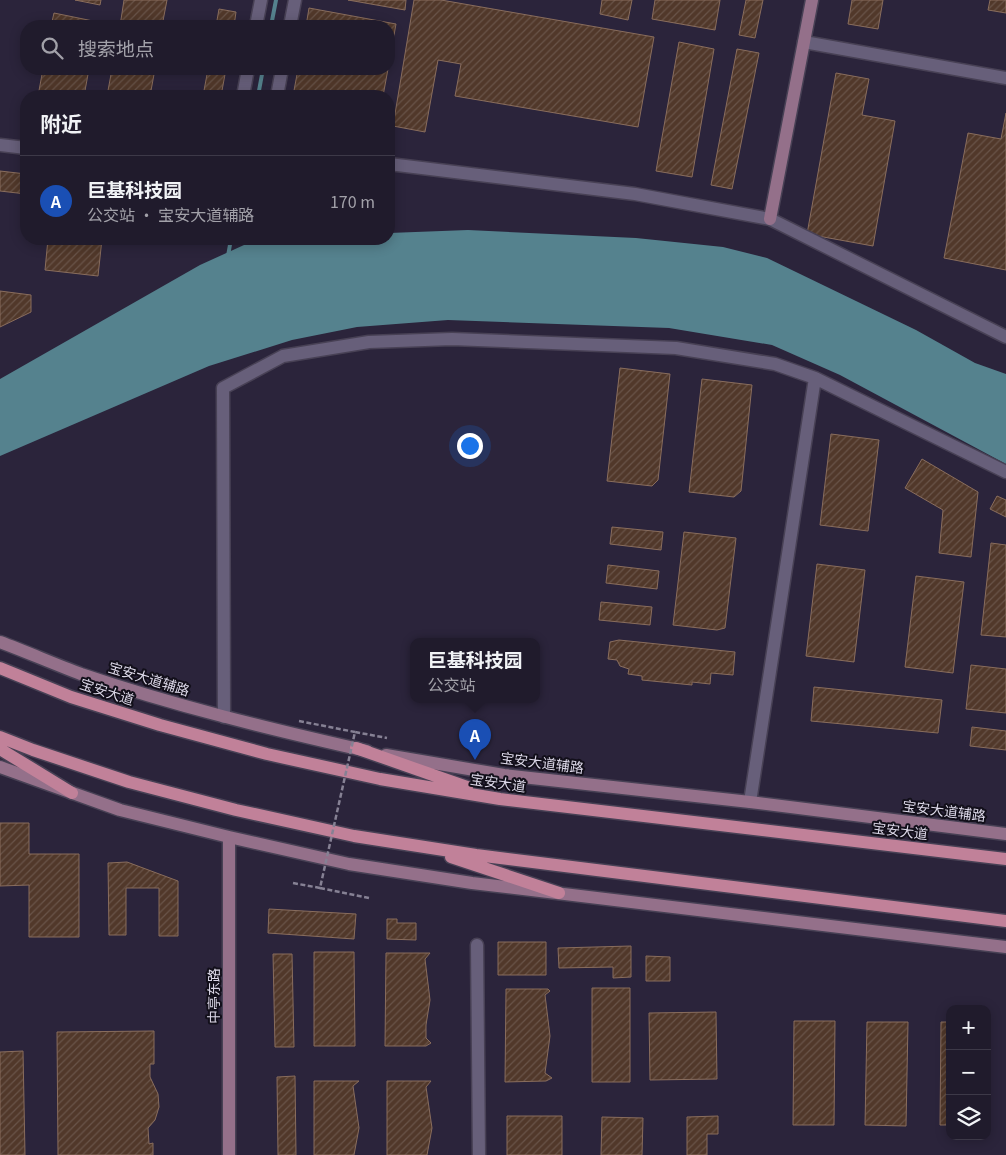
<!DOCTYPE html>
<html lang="zh">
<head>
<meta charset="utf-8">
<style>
	body { margin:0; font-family:Georgia,"Noto Sans SC",serif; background:#2d2838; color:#f1f3f6 }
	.controls { position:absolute; right:15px; bottom:15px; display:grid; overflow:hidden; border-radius:10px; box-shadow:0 2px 12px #0003 }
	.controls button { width:45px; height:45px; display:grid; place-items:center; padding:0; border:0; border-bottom:1px solid #3d3948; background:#201b2c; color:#f1f3f6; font:25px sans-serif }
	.you { position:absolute; left:469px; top:445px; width:18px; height:18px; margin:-12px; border:4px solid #fff; border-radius:50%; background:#1a73e8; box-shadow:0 0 0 8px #1a73e833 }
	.badge { display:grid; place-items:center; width:32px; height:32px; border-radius:50%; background:#0f766e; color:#fff; font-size:16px; font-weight:700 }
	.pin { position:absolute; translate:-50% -41px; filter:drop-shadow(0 1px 2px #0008) }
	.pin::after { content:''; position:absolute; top:26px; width:18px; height:15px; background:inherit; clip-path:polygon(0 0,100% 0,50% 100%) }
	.popup { position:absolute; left:410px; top:638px; width:130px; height:65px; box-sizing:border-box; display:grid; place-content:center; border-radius:10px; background:#201b2c; filter:drop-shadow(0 1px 4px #0005); font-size:16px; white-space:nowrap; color:#a2a1a9 }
	.popup b { font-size:19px; color:#f1f3f6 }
	.popup::after { content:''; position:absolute; left:50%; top:100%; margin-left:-10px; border:10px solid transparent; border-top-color:#201b2c }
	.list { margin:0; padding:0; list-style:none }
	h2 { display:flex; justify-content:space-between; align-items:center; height:65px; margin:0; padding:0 20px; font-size:21px }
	h2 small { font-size:16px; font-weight:400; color:#a2a1a9 }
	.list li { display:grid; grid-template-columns:32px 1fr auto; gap:15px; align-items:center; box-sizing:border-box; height:90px; padding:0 20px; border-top:1px solid #3d3948 }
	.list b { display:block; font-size:19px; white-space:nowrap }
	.list p { margin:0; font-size:16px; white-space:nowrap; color:#a2a1a9 }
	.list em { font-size:16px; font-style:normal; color:#a2a1a9 }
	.icon { flex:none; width:28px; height:28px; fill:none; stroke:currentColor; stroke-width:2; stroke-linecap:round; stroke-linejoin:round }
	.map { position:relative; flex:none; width:1006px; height:1155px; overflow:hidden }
	.search { position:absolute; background:#201b2c; box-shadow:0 2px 12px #0003; left:20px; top:20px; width:375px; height:55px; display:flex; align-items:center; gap:12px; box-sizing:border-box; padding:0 18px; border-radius:20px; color:#a2a1a9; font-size:19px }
	.panel { position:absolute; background:#201b2c; box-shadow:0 2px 12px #0003; left:20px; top:90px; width:375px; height:155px; border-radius:20px }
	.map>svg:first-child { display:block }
</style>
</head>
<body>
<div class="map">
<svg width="1006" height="1155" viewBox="0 0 1006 1155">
	<defs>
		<pattern id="building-hatch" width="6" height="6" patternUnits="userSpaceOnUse" patternTransform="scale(1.25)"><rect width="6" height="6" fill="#51382a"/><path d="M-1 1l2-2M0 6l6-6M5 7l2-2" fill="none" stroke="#695449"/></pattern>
	</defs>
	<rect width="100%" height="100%" fill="#2b243b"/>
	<path fill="#55828e" d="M468 230 636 238 723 247 767 258 916 330 975 363 1006 374V464L840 375 772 345 669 328 448 320 357 327 292 340 209 366 0 456V379L200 265 244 245 311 239H389V233Z"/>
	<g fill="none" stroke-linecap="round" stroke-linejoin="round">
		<path stroke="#55828e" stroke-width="4" d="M271 26 276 0
			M258 96 263 69
			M228 256 231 239"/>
	</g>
	<path fill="url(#building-hatch)" stroke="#896d5d" d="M75 0H101L100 5Z
		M124 0H167L162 26H120Z
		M348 0H406L405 10Z
		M414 0H441L654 37 638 127 455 96 461 64 438 60 425 132 393 126Z
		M602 0H632L628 20 600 14Z
		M655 0H720L715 30 652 19Z
		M746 0H763L755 38 739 35Z
		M852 0H883L878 29 848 24Z
		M990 0H1006V13L988 10Z
		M309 8 396 24 389 63V26H306Z
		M219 9 236 12 234 26H216Z
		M54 13 98 22 97 26H51Z
		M679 42 714 49 692 177 656 171Z
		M737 49 759 53 732 189 711 185Z
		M43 69H89L84 96H38Z
		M112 69H155L150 96H107Z
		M208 69H226L221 96H203Z
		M298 69H388L383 96H293Z
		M836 73 869 79 862 115 895 121 873 246 807 234Z
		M1006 113V270L944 258 968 133 1001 139Z
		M0 171 26 174V194L0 191Z
		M48 239H102L98 276 45 270Z
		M0 291 31 295V312L0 327Z
		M620 368 670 374 658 480 652 486 607 481Z
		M702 379 752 385 741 491 734 497 689 492Z
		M831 434 879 440 868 531 820 525Z
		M922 459 978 492 971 557 939 553 943 510 905 488Z
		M997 496 1006 500V517L990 509Z
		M612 527 663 532 661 550 610 544Z
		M684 532 736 538 725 628 717 630 673 625Z
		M991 543 1006 545V637L981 635Z
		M817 564 865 570 854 662 806 656Z
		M608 565 659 571 657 589 606 583Z
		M916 576 964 582 953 673 905 667Z
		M601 602 652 607 650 625 599 620Z
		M619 640 735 652 733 675 711 673 710 684 692 682V685L642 680V676L628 674 629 669 620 666 617 660 608 659 610 642Z
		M971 665 1006 669V713L966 709Z
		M814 687 942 700 938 733 811 721Z
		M972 727 1006 731V750L970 746Z
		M0 823H29V854H79V937H29V885L0 886Z
		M127 862 178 881V936H159V888H126V935H109L108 863Z
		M269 909 356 914 354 939 268 933Z
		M387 919H397V923H416V940L387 939Z
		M498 942H546V975H498Z
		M631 946V977L613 978V967L559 968 558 948Z
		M314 952H354L355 1046H314Z
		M386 953H430L425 959 430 1000 426 1025V1038L431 1043 426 1046H385Z
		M273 954H292L294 1047H275Z
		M646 956 670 957V981H646Z
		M592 988H630V1082H592Z
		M506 989H548L550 991 545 995 550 1036 545 1073 552 1078 546 1081 505 1082Z
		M716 1012 717 1079 650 1080 649 1013Z
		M794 1021H835L834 1125H793Z
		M867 1022H908L906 1126 865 1125Z
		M941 1022H950V1125H940Z
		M154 1031V1064H150V1077L158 1094 159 1107 155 1120 148 1128 149 1144 153 1143V1155H58L57 1032Z
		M23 1051 25 1155H0V1052Z
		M295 1076 296 1155H278L277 1077Z
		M314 1081H359L353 1086 359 1128 354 1155H314Z
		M387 1081H431L426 1087 432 1128 427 1155H387Z
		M507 1116H562V1155H507Z
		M718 1116V1134H707V1155H687V1117Z
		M602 1117 643 1118 642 1155H601Z"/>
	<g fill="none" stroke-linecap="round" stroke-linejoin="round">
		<defs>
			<path id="street" d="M256 26 261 0
				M290 26 295 0
				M804 42 1006 78
				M243 96 248 69
				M277 96 282 69
				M0 145 26 148
				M389 164 635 194 770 219 1006 337
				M224 717 223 388 283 356 369 342 452 339 676 348 775 364 815 378 1006 472
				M750 802 815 378
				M477 945 479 1155"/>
			<path id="secondary" d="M770 219 812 0
				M0 642C27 652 54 664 81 674 175 706 270 729 367 751
				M386 755 504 775 750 802 1006 834
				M0 767 120 810 229 837 349 864 472 883 1006 947
				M229 1155V837"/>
			<path id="primary" d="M0 668 71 697 160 725 267 754 380 779 500 799 1006 859
				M0 737 33 750 129 782 236 810 354 836 476 855 1006 921
				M356 748 467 787
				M0 749 72 793
				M451 857 559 893"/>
		</defs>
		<use href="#street" stroke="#484155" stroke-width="15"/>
		<use href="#secondary" stroke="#484155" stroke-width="15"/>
		<use href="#primary" stroke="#484155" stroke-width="15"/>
		<path stroke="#868194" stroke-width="2.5" stroke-dasharray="5 2.5" stroke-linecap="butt" d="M299 721 355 732
			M320 888 369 898"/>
		<use href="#street" stroke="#675f7a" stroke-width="12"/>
		<use href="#secondary" stroke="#94708a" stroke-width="12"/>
		<use href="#primary" stroke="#c18199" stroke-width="12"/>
		<path stroke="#868194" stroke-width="2.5" stroke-dasharray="5 2.5" stroke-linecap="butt" d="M293 883 320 888 355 732 387 738"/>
	</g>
	<g text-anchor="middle" stroke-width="4" stroke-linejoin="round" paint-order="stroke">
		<g font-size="14" fill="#dcd8e8" stroke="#120f1a">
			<text transform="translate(149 679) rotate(17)" y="5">宝安大道辅路</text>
			<text transform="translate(107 692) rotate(18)" y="5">宝安大道</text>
			<text transform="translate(542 763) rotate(7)" y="5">宝安大道辅路</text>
			<text transform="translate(498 783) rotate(8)" y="5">宝安大道</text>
			<text transform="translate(944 811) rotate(7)" y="5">宝安大道辅路</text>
			<text transform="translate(900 831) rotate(7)" y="5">宝安大道</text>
			<text transform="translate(214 996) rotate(-90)" y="5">中亭东路</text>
		</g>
	</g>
</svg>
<div class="controls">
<button>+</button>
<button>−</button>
<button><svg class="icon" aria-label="layers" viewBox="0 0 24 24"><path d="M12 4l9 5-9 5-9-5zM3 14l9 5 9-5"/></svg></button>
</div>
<div class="you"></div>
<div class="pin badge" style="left:475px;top:760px;background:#1a4fb4">A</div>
<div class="popup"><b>巨基科技园</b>公交站</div>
<div class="search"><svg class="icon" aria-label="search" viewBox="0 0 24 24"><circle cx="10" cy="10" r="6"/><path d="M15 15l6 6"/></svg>搜索地点</div>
<section class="panel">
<h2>附近<small></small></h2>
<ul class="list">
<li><span class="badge" style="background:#1a4fb4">A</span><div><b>巨基科技园</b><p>公交站 · 宝安大道辅路</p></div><em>170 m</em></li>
</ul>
</section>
</div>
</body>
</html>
